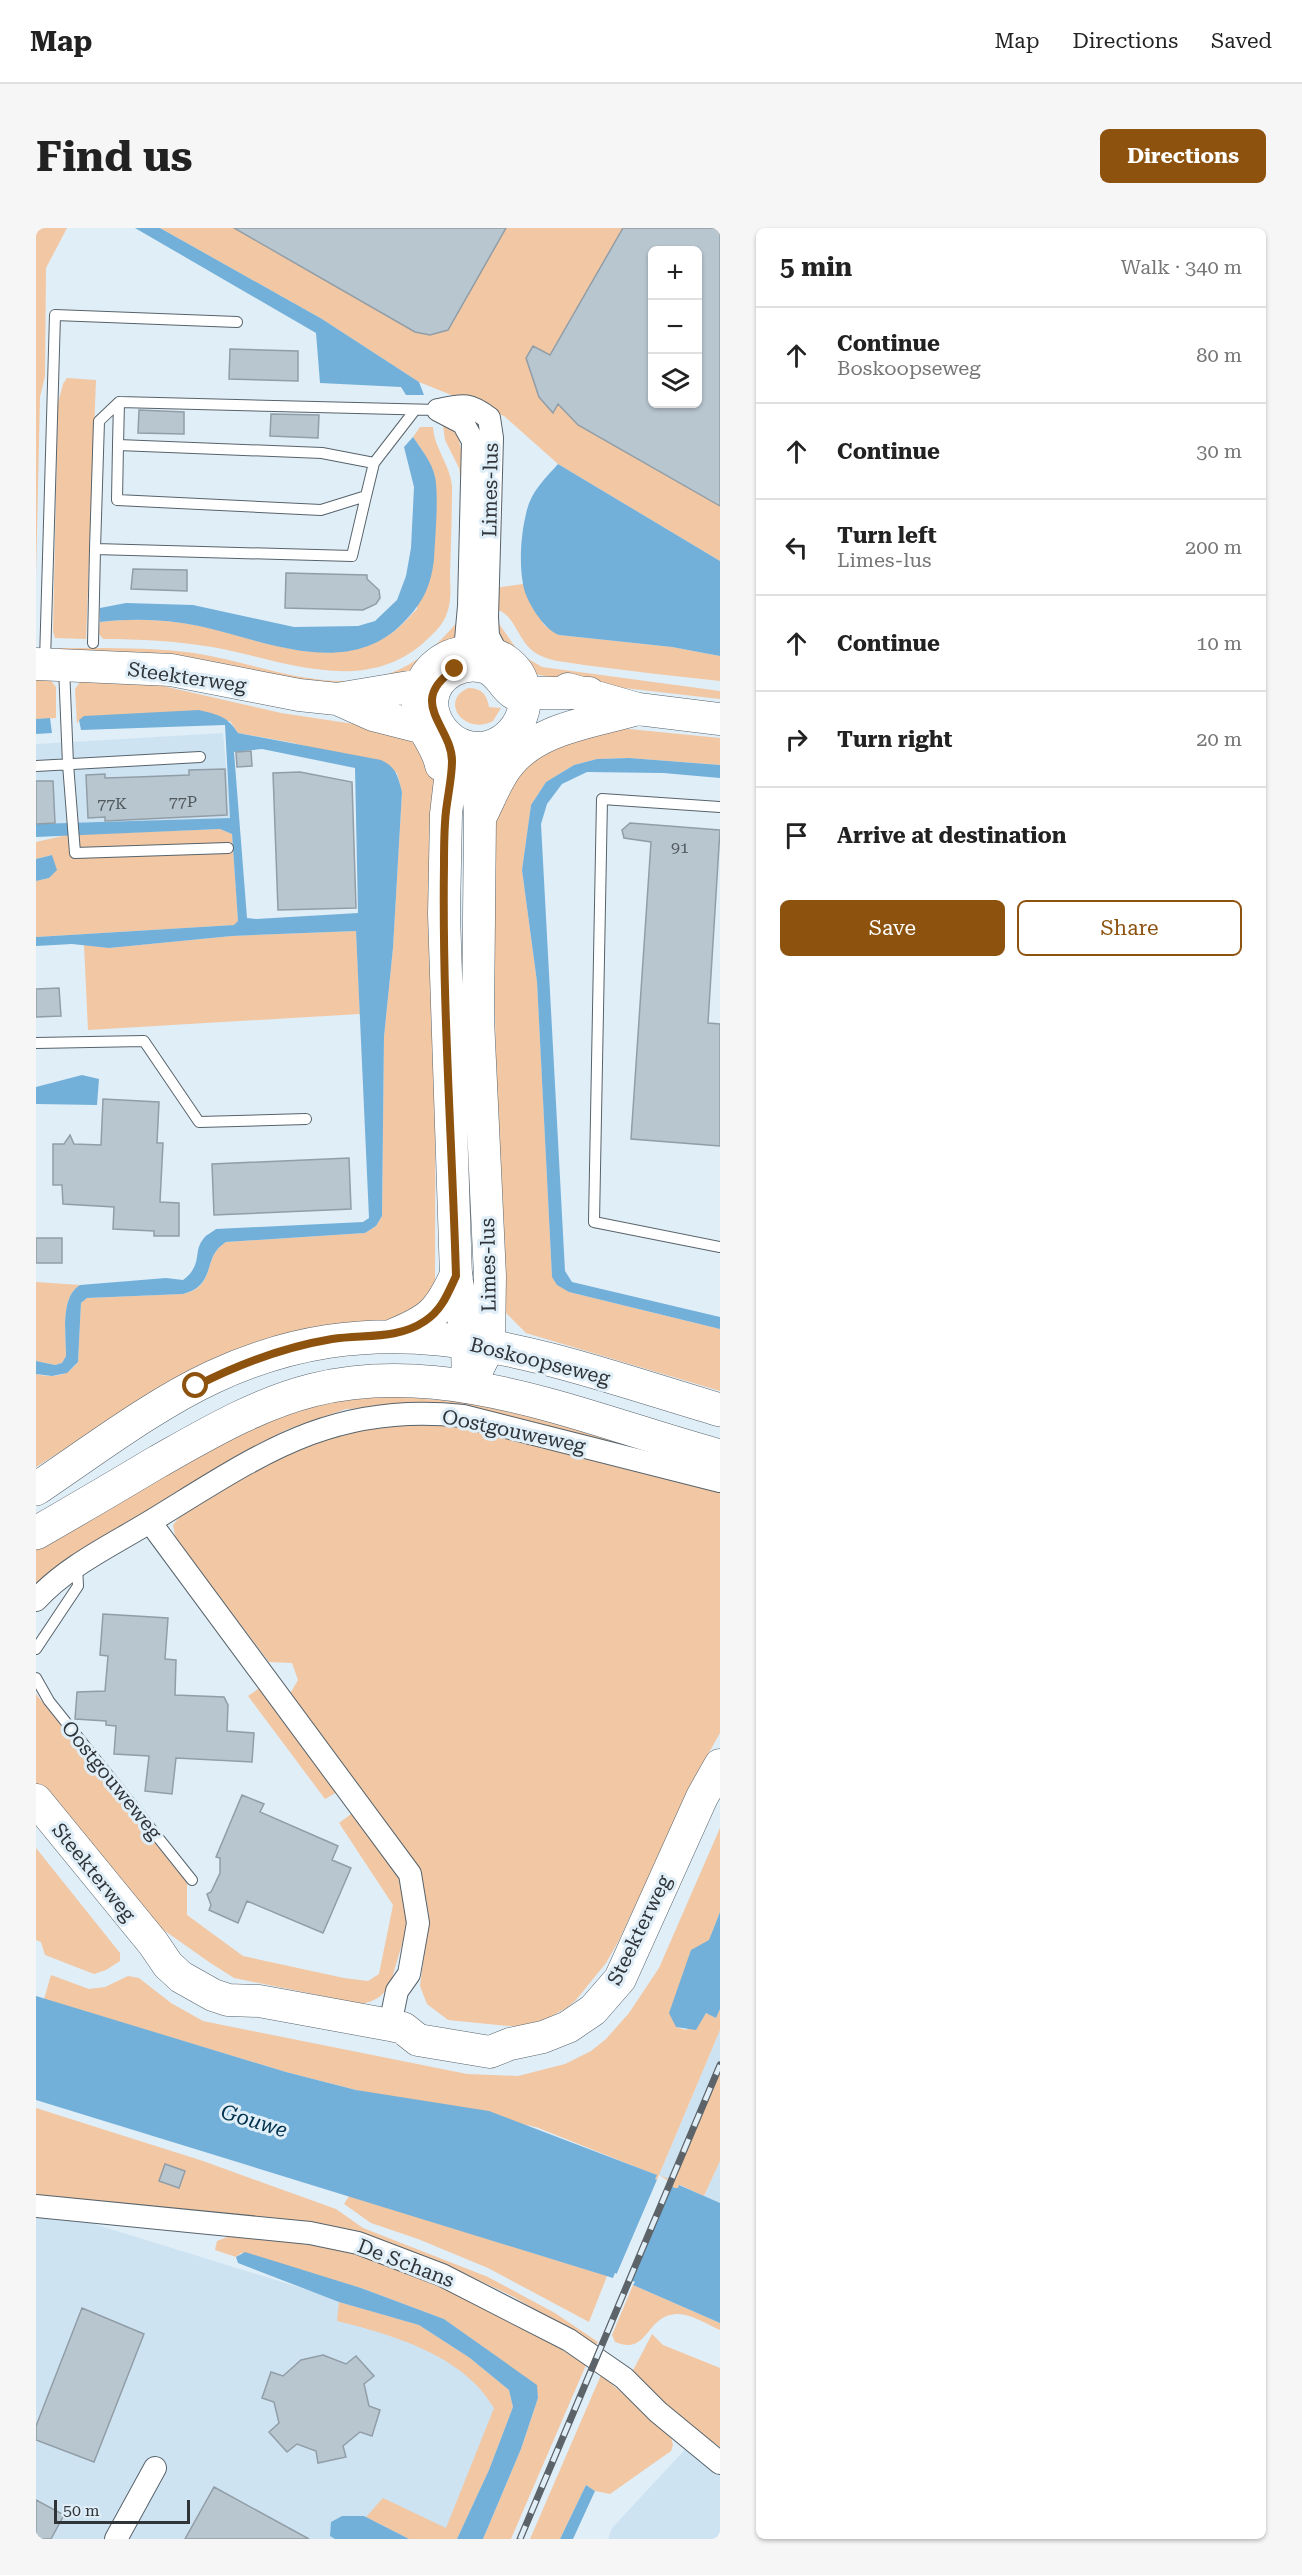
<!DOCTYPE html>
<html lang="en">
<head>
<meta charset="utf-8">
<style>
	body { margin:0; font-family:"Roboto Serif",serif; background:#f6f6f6; color:#222 }
	.controls { position:absolute; right:18px; top:18px; display:grid; overflow:hidden; border-radius:9px; box-shadow:0 2px 4px #0004 }
	.controls button { width:54px; height:54px; display:grid; place-items:center; padding:0; border:0; border-bottom:2px solid #e0e0e0; background:#fff; color:#222; font:30px sans-serif }
	.scale { position:absolute; left:18px; bottom:15px; width:136px; box-sizing:border-box; padding-left:6px; border:3px solid #2f3438; border-top:0; font-size:16px; line-height:21px; white-space:nowrap; color:#2f3438; -webkit-text-stroke:4px #e0eef8; paint-order:stroke }
	.stop { position:absolute; width:18px; height:18px; margin:-14px; border:4px solid #8d520e; border-radius:50%; background:#fff }
	.stop.end { background:#8d520e; border-color:#fff; box-shadow:0 2px 6px #0008 }
	.list { margin:0; padding:0; list-style:none }
	h2 { display:flex; justify-content:space-between; align-items:center; height:78px; margin:0; padding:0 24px; font-size:26px }
	h2 small { font-size:20px; font-weight:400; color:#767676 }
	.list li { display:grid; grid-template-columns:39px 1fr auto; gap:18px; align-items:center; box-sizing:border-box; height:96px; padding:0 24px; border-top:2px solid #e0e0e0 }
	.list b { display:block; font-size:22px; white-space:nowrap }
	.list p { margin:0; font-size:20px; white-space:nowrap; color:#767676 }
	.list em { font-size:20px; font-style:normal; color:#767676 }
	.actions { display:flex; gap:12px; padding:18px 24px }
	.actions a { flex:1; padding:14px 0; border:2px solid #8d520e; border-radius:9px; text-align:center; font-size:21px; color:#8d520e }
	.actions .main { background:#8d520e; color:#fff }
	.icon { flex:none; width:33px; height:33px; fill:none; stroke:currentColor; stroke-width:2; stroke-linecap:round; stroke-linejoin:round }
	.map { position:relative; flex:none; width:684px; height:2311px; overflow:hidden; border-radius:9px }
	header { display:flex; align-items:center; gap:36px; box-sizing:border-box; height:84px; padding:0 30px; background:#fff; border-bottom:2px solid #e0e0e0 }
	header strong { font-size:28px }
	nav { display:flex; gap:33px; margin-inline-start:auto; font-size:21px }
	.intro { display:flex; align-items:center; justify-content:space-between; box-sizing:border-box; height:144px; padding:0 36px }
	h1 { margin:0; font-size:42px }
	.button { padding:15px 27px; border-radius:9px; background:#8d520e; color:#fff; font-size:21px; font-weight:700 }
	main { display:flex; gap:36px; padding:0 36px }
	aside { flex:1; background:#fff; border-radius:9px; box-shadow:0 2px 4px #0004 }
	.map>svg:first-child { display:block }
</style>
</head>
<body>
<header>
<strong>Map</strong>
<nav><a>Map</a><a>Directions</a><a>Saved</a></nav>
</header>
<div class="intro"><h1>Find us</h1><a class="button">Directions</a></div>
<main>
<div class="map">
<svg width="684" height="2311" viewBox="0 0 684 2311">
	<rect width="100%" height="100%" fill="#e0eef8"/>
	<path fill="#cee3f2" d="M187 505 195 590 0 597V516Z
		M684 1802V1845L638 1954 623 1947Z
		M684 1933V1984L665 1975Z
		M0 1978 421 2108 491 2175 421 2311H0Z
		M655 2215 684 2247V2311H572L576 2300Z"/>
	<path fill="#f2c7a3" fill-rule="evenodd" d="M0 0H31L10 40 9 148 4 169 0 349Z
		M124 0H684V333L522 236 468 188 383 154 286 91ZM616 22H662V176H616Z
		M31 150 60 152 50 411 19 410 17 403 22 175 27 156Z
		M407 198H412L421 204 427 230 426 260 423 240 409 212Z
		M384 199H397C398 220 414 236 416 258 416 287 415 316 414 345 414 357 416 373 411 385 407 398 395 408 385 417 323 468 244 431 176 419 140 413 103 411 67 411L63 406 64 394C97 390 130 391 164 398 227 412 303 448 361 401 368 395 374 388 381 381L388 225 377 209Z
		M487 356 508 397 523 407 636 419 684 428V453C639 448 593 443 548 437 533 434 516 434 503 427 480 415 480 383 457 381L458 360Z
		M426 389 421 407 416 415 381 443 306 461 25 423 22 420C67 420 113 419 158 425 231 436 314 479 383 430 400 419 412 404 426 389Z
		M459 390 484 426 506 439 684 463V471L553 456 498 446 465 415Z
		M0 448H11L20 459V490L0 491Z
		M46 451 101 452 245 485 371 504 396 535 400 566 399 1059 381 1083 351 1094 293 1097 222 1113 159 1140 0 1239V1146C17 1150 31 1149 42 1134L45 1075 51 1070 147 1066C182 1058 165 1029 190 1014L329 1005 340 998 346 988 348 809 357 720 366 564 361 545 258 515 202 505 194 493 43 492 41 496 39 461Z
		M432 460C446 460 451 467 453 479L465 480 457 493C430 508 402 474 432 460Z
		M593 501 684 510V537L593 530 561 531 538 537 510 554 495 577 486 642 501 754 516 1049 533 1064 684 1101V1163L490 1105 470 1085 465 1067 455 602 485 534 550 502Z
		M184 601 196 606 202 693 199 697 0 709V653L13 650 16 627 0 631V614L31 607Z
		M320 703 324 786 52 802 48 717 73 720 196 708Z
		M0 1054 44 1057C24 1069 30 1106 30 1128L26 1135 19 1137 0 1133Z
		M342 1167 428 1174 530 1197 673 1236 347 1179 310 1181 250 1202 198 1229 0 1360V1321L201 1202 296 1173Z
		M412 1196 462 1204 684 1263V1505L665 1539 582 1714 570 1735 540 1772 532 1779 512 1790 491 1798H472L412 1792 391 1776 384 1758 393 1688 385 1648 252 1469 262 1452 256 1435 233 1434 140 1312 137 1297 146 1286 259 1219 315 1204 367 1197Z
		M225 1459 303 1563 289 1571 212 1468Z
		M0 1466 151 1655V1687L207 1728 308 1750 332 1753 343 1746 357 1677 303 1595 319 1583C337 1610 365 1641 372 1674 375 1692 366 1716 361 1733 354 1757 352 1770 326 1776L198 1750 173 1734 122 1698 90 1666 0 1555Z
		M684 1600V1684L640 1799 650 1802 671 1785 680 1790 684 1781V1802L623 1947 638 1953 684 1845V1933L668 1968 644 1957 642 1960H639L619 1951 620 1947 500 1899 320 1862 250 1844 8 1771 15 1747 53 1761 69 1759 92 1748 103 1750 135 1775 167 1793 431 1846 482 1848 529 1836 555 1823 570 1811 593 1785 623 1740Z
		M0 1620 84 1725V1733L70 1742 58 1746 9 1727 5 1714 0 1712Z
		M0 1880 167 1933 300 1981 327 2000 452 2049 519 2085 562 2114 559 2118 478 2069 406 2035 0 1968Z
		M313 1968 571 2048 553 2094 452 2040 382 2011 335 1995 308 1976Z
		M194 2008 278 2016 358 2036 480 2093 550 2137 475 2311H447L485 2221 502 2170 500 2157 408 2091 325 2060 205 2025 200 2029 179 2022 181 2013Z
		M597 2057 684 2095V2102C672 2097 654 2085 640 2086 609 2088 613 2128 579 2114L576 2107Z
		M303 2074 383 2097 434 2130 473 2162 477 2179 453 2242 421 2311H373L330 2289 347 2270 410 2300 458 2180C427 2127 357 2107 301 2093Z
		M616 2106 627 2117 684 2140V2219L591 2154Z
		M565 2147 634 2206 637 2217 635 2223 574 2266 559 2263 550 2257 524 2311H494Z"/>
	<path fill="#73b0d9" fill-rule="evenodd" d="M99 0H124L286 91 383 154 388 167H370L365 159 284 155 280 105Z
		M377 209C385 221 396 234 399 249 403 267 399 311 398 331 395 358 387 375 367 395 311 452 228 412 163 398 130 391 97 390 64 394V380L90 375 157 377 258 399 322 398 339 393 361 372 370 348 375 320 378 259 368 219Z
		M522 236 684 333V428L636 419 523 407C508 402 489 372 487 356 483 335 485 306 490 286 494 264 509 251 522 236Z
		M163 482C183 487 191 488 202 505L345 532C360 539 362 548 366 564L357 720 348 809 346 988 340 998 329 1005 190 1014C165 1029 182 1057 147 1066L51 1070 45 1075 42 1134 31 1145 16 1148 0 1146V1133L19 1137 26 1135 30 1128C30 1106 24 1069 44 1057L130 1050 147 1052C168 1036 156 1024 168 1010 171 1006 177 1004 180 1001L327 994 333 990 320 703 196 708 73 720 36 716 0 718V709L198 697 202 693 196 606 184 601 0 609V596L194 590 189 497 45 502 43 492 48 488ZM226 521 319 540 322 685 220 691 211 690 198 524Z
		M14 490 16 505 0 506V491Z
		M593 530 684 537V550L627 545 551 544 526 556 511 576 505 596 529 1043 536 1054 684 1089V1101L533 1064 521 1057 516 1049 501 754 486 642 495 577 510 554 538 537 561 531Z
		M16 627 21 642 13 650 0 653V631Z
		M46 847 63 851 61 877 0 876V859Z
		M684 1684V1781L680 1790 670 1785 660 1802 640 1799 633 1785 655 1722 673 1712Z
		M0 1768 250 1844 320 1862 453 1883 621 1947 619 1951 639 1960H642L643 1957 684 1975V2095L597 2057 599 2054 579 2045 577 2050 0 1872Z
		M209 2024 325 2060 408 2091 501 2157 502 2170 485 2221 447 2311H421L453 2242 477 2179 473 2162 434 2130 383 2097 303 2074 202 2035 200 2029Z
		M550 2257 559 2263 537 2311H524Z
		M306 2288H328L373 2311H299L294 2308 295 2294Z"/>
	<path fill="#e0eef8" d="M623 1947 637 1956 594 2058 595 2055 581 2049 578 2052Z"/>
	<path fill="#b8c6d0" stroke="#919ea7" stroke-width="1.5" fill-rule="evenodd" d="M198 0H470L412 102 394 107 379 104Z
		M587 0H684V278L542 197 522 176 517 185 503 169 490 130 497 118 514 127ZM616 22H662V176H616Z
		M194 121 262 123V153L193 151Z
		M103 182 148 184V206L102 205Z
		M235 186 283 187 282 210 234 208Z
		M97 341 151 342V363L95 361Z
		M250 345 331 347V351L343 362 344 370 340 376 327 382 249 380Z
		M215 523 216 538 201 539 200 524Z
		M189 541 191 587 69 593V589L52 590 50 547 69 546V550L101 549 153 547V542Z
		M264 544 316 554 320 680 242 682 237 545Z
		M0 553H17L19 595 0 596Z
		M594 595 684 602 672 795 684 796V918L595 911 615 614 588 610 586 602Z
		M23 760 25 788 0 789V761Z
		M67 871 123 874 121 915H127L124 974 143 975V1008H118V1003L77 1001 78 979 27 976 26 957H17V916H28L34 907 38 916 65 917Z
		M313 930 315 981 178 987 176 936Z
		M0 1010H26V1035H0Z
		M67 1386 132 1390 129 1431 140 1432 139 1467 188 1469 192 1477 191 1503 218 1505 216 1534 140 1530 136 1566 109 1563 113 1528 78 1526 80 1498 70 1497V1493L39 1491 41 1464 69 1463 72 1428 64 1427Z
		M206 1567 228 1576 224 1584 302 1618 296 1632 315 1640 287 1705 211 1673 202 1695 173 1682 175 1677 171 1666 175 1664 184 1645V1630L180 1629Z
		M129 1936 149 1943 143 1960 123 1953Z
		M46 2080 108 2106 58 2234 0 2212V2198Z
		M287 2127 310 2136 320 2128 338 2148 328 2156 333 2178 344 2182 336 2208 324 2204 307 2218 310 2229 282 2235 280 2223 261 2216 251 2224 233 2204 243 2195 238 2174 226 2170 235 2144 247 2148 265 2132Z
		M178 2259 273 2311H149Z
		M0 2272 28 2287 15 2311H0Z"/>
	<g fill="none" stroke-linecap="round" stroke-linejoin="round">
		<defs>
			<path id="lane" d="M83 174 402 182
				M82 217 81 272 285 282 330 268 338 235 379 182
				M330 268 316 328 59 321 63 193 83 174 82 217 286 225 338 235
				M57 415 59 321
				M9 433 19 87 201 94
				M28 439 32 536 39 625 192 620
				M0 538 164 529
				M684 579 566 571 558 994 684 1019
				M0 815 108 813 163 894 270 891
				M0 1421 42 1358 41 1338
				M0 1450 13 1473 156 1652"/>
			<path id="street" d="M402 182C426 177 432 174 453 190L456 210 451 389 452 408 463 429
				M402 182 427 195 437 213 433 378 429 423
				M114 1294 374 1646 382 1695 373 1746 361 1763 354 1797
				M0 1372C30 1339 74 1318 112 1295 219 1230 293 1173 427 1188L684 1253
				M0 1978 274 2005 322 2015 406 2047 533 2112 588 2150 622 2184 684 2235
				M80 2311 119 2240"/>
			<path id="secondary" d="M0 436 135 442 263 467 301 471 385 457
				M532 461 602 481 684 491
				M301 471 337 487 388 500
				M409 507 416 535 410 586 408 686 420 1048 431 1113 432 1159
				M405 537C401 516 383 501 382 479 379 410 486 403 489 469 489 486 481 502 467 512 419 544 367 472 416 443 427 437 440 436 451 440 464 446 467 458 477 465H553
				M446 586C454 570 460 554 470 540 498 500 558 494 602 481
				M441 1142 453 1118 454 1048 442 791 444 589C443 566 439 539 452 519
				M0 1572 117 1715 132 1737 145 1749 177 1767 192 1772 223 1773 354 1797 367 1800 382 1812 454 1824 474 1816 507 1809 532 1799 557 1782 584 1751 666 1569 684 1537"/>
			<path id="primary" d="M358 1107C395 1092 403 1084 420 1048
				M0 1261C55 1224 117 1177 177 1149 356 1065 508 1130 684 1182
				M0 1305C40 1282 81 1258 121 1234 171 1206 221 1176 277 1162 414 1128 554 1193 684 1228"/>
		</defs>
		<use href="#lane" stroke="#57636b" stroke-width="12"/>
		<use href="#street" stroke="#57636b" stroke-width="24"/>
		<use href="#secondary" stroke="#57636b" stroke-width="33"/>
		<use href="#primary" stroke="#57636b" stroke-width="34"/>
		<use href="#lane" stroke="#fff" stroke-width="10"/>
		<use href="#street" stroke="#fff" stroke-width="22"/>
		<use href="#secondary" stroke="#fff" stroke-width="32"/>
		<use href="#primary" stroke="#fff" stroke-width="33"/>
		<defs>
			<path id="rail" d="M484 2311 684 1837"/>
		</defs>
		<use href="#rail" stroke="#5c6369" stroke-width="7"/>
		<use href="#rail" stroke="#e0eef8" stroke-width="4.5" stroke-dasharray="14" stroke-linecap="butt"/>
	</g>
	<g fill="none" stroke-linecap="round" stroke-linejoin="round">
		<path stroke="#8d520e" stroke-width="8" d="M160 1158C203 1136 248 1119 296 1111 328 1106 361 1112 389 1093 406 1082 412 1065 420 1048 416 911 406 774 408 637 408 619 408 600 410 583 412 566 416 549 416 533 416 498 369 474 419 441"/>
	</g>
	<g text-anchor="middle" stroke-width="6" stroke-linejoin="round" paint-order="stroke">
		<g font-size="16" fill="#51585e">
			<text x="147" y="579">77P</text>
			<text x="76" y="581">77K</text>
			<text x="644" y="625">91</text>
		</g>
		<g font-size="20" fill="#2f3438" stroke="#e0eef8">
			<text transform="translate(454 262) rotate(-89)" y="7">Limes-lus</text>
			<text transform="translate(151 449) rotate(8)" y="7">Steekterweg</text>
			<text transform="translate(452 1037) rotate(-91)" y="7">Limes-lus</text>
			<text transform="translate(504 1133) rotate(14)" y="7">Boskoopseweg</text>
			<text transform="translate(478 1203) rotate(12)" y="7">Oostgouweweg</text>
			<text transform="translate(76 1552) rotate(51)" y="7">Oostgouweweg</text>
			<text transform="translate(58 1644) rotate(51)" y="7">Steekterweg</text>
			<text transform="translate(603 1702) rotate(-64)" y="7">Steekterweg</text>
			<text transform="translate(370 2035) rotate(21)" y="7">De Schans</text>
		</g>
		<g font-size="21" font-style="italic" fill="#00324d" stroke="#e0eef8">
			<text transform="translate(218 1893) rotate(17)" y="7">Gouwe</text>
		</g>
	</g>
</svg>
<div class="controls">
<button>+</button>
<button>−</button>
<button><svg class="icon" aria-label="layers" viewBox="0 0 24 24"><path d="M12 4l9 5-9 5-9-5zM3 14l9 5 9-5"/></svg></button>
</div>
<div class="scale">50 m</div>
<div class="stop" style="left:160px;top:1158px"></div>
<div class="stop end" style="left:419px;top:441px"></div>
</div>
<aside>
<h2>5 min<small>Walk · 340 m</small></h2>
<ul class="list">
<li><svg class="icon" aria-label="ahead" viewBox="0 0 24 24"><path d="M12 20V5M6 11l6-6 6 6"/></svg><div><b>Continue</b><p>Boskoopseweg</p></div><em>80 m</em></li>
<li><svg class="icon" aria-label="ahead" viewBox="0 0 24 24"><path d="M12 20V5M6 11l6-6 6 6"/></svg><div><b>Continue</b></div><em>30 m</em></li>
<li><svg class="icon" aria-label="left" viewBox="0 0 24 24"><path d="M17 20v-9H6M10 6l-5 5 5 5"/></svg><div><b>Turn left</b><p>Limes-lus</p></div><em>200 m</em></li>
<li><svg class="icon" aria-label="ahead" viewBox="0 0 24 24"><path d="M12 20V5M6 11l6-6 6 6"/></svg><div><b>Continue</b></div><em>10 m</em></li>
<li><svg class="icon" aria-label="right" viewBox="0 0 24 24"><path d="M7 20v-9h11M14 6l5 5-5 5"/></svg><div><b>Turn right</b></div><em>20 m</em></li>
<li><svg class="icon" aria-label="arrive" viewBox="0 0 24 24"><path d="M6 21V4h12l-3 4 3 4H6"/></svg><div><b>Arrive at destination</b></div></li>
</ul>
<div class="actions"><a class="main">Save</a><a>Share</a></div>
</aside>
</main>
</body>
</html>
